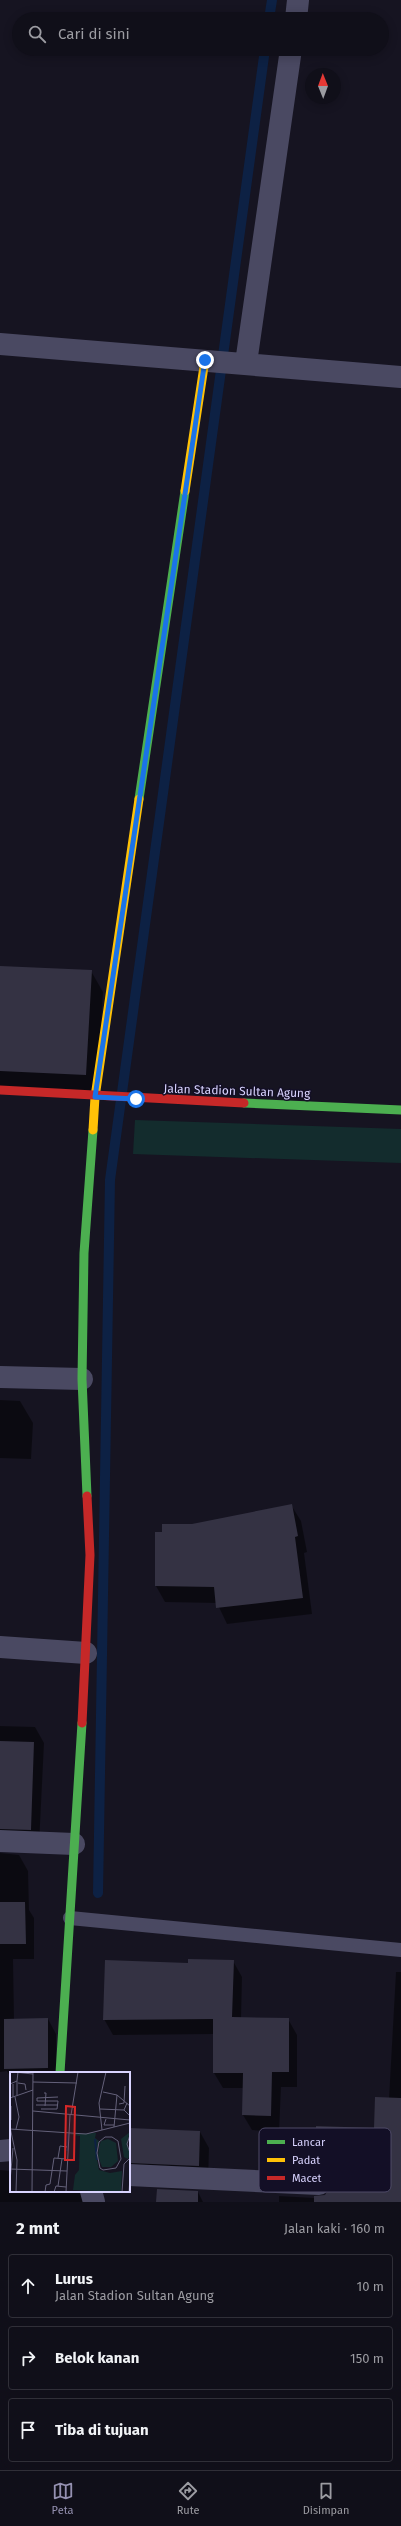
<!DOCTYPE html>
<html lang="id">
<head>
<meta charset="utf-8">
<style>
	body { margin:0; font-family:"Fira Sans",sans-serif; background:#1e1d26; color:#f1f3f6 }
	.compass { position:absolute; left:305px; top:68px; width:36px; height:36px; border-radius:50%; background:#100f19; box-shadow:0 2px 10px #0003; rotate:359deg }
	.stop { position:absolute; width:12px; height:12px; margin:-9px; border:3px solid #1a73e8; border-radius:50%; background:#fff }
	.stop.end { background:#1a73e8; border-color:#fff; box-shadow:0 1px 4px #0008 }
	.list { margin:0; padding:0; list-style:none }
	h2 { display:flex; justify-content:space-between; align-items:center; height:52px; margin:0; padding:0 16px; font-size:17px }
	h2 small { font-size:13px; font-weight:400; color:#9c9ca2 }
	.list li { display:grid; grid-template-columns:26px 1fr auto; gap:12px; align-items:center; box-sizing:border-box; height:64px; margin:0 8px 8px; padding:0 8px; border:1px solid #302f38; border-radius:4px }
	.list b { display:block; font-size:15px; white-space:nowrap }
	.list p { margin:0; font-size:13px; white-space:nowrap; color:#9c9ca2 }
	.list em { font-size:13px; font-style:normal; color:#9c9ca2 }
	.icon { flex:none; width:22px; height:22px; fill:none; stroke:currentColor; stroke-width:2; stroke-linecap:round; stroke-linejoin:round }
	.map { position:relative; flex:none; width:401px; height:2202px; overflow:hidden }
	.search { position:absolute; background:#100f19; box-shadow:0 2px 10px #0003; left:12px; right:12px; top:12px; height:44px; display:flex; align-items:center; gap:10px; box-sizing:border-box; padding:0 14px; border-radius:22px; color:#9c9ca2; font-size:15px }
	.sheet { height:268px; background:#100f19 }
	nav { display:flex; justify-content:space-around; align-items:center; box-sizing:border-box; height:56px; border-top:1px solid #302f38; background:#100f19; font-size:11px; color:#9c9ca2 }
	nav a { display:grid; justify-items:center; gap:2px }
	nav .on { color:#9591b1 }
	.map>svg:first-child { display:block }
</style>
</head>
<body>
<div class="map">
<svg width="401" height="2202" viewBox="0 0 401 2202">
	<rect width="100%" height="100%" fill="#161421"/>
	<path fill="#132c2d" d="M135 1120 401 1129V1163L133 1154Z"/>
	<path fill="#0007" d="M0 967 91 971 103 992 97 1095 0 1090Z
		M0 1400 20 1401 33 1423 31 1459 0 1458Z
		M291 1505 301 1521 307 1552 304 1553 312 1614 227 1624 217 1603 165 1602 156 1586 163 1533 192 1525Z
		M0 1726 35 1727 44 1743 39 1845 0 1848Z
		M0 1853 19 1855 28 1871 29 1910 34 1918V1959H13L14 2019H48L56 2034V2073H11V2078L7 2071 0 2072Z
		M233 1961 242 1977 241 2018 288 2019 297 2035V2087H281L279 2132 252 2130 243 2115 244 2088H223L214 2073V2034L113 2035 104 2019 189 1964Z
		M396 1972H401V2202H279V2196L314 2198 325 2196 331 2188 325 2186 316 2171 375 2129 389 2099Z
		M129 2129 200 2132 209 2148 208 2182 129 2184Z
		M0 2170 11 2171V2191H84V2202H0Z
		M198 2192 203 2202H157Z"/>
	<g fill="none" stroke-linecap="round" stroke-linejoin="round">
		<path stroke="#0d2144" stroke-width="10" d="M269 19 272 0
			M98 1893 110 1180 265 49"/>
	</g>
	<path fill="#343243" d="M0 966 92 970 86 1075 0 1071Z
		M292 1504 298 1536 295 1537 303 1598 216 1608 214 1587 155 1586V1532H162V1524H192Z
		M0 1741 34 1742 31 1830 0 1829Z
		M0 1902H25L26 1944H0Z
		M188 1959 234 1960 232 2017 289 2018V2072H272L271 2116 242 2115 243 2073H213V2019L103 2020 105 1960 188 1963Z
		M48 2018V2068L4 2069V2019Z
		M375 2097 401 2098V2202H314V2196L325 2195 331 2184 326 2174 315 2171 316 2126 374 2128Z
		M129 2128 200 2131 199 2166 129 2163Z
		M157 2189 198 2191V2202H156Z"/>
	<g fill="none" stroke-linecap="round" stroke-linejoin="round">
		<path stroke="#4a4962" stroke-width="14" d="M70 1918 401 1950"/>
		<path stroke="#4a4962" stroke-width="22" d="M296 19 298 0
			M0 344 401 377
			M246 363 291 49
			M0 1377 82 1379
			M0 1647 86 1653
			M0 1841 74 1844
			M0 2151 11 2150
			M129 2175 319 2184
			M91 2191 94 2202"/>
		<path stroke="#4caf50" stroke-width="9" d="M139 799 185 491
			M244 1103 401 1110
			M87 1496 82 1379 84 1253 93 1130
			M60 2073 82 1723"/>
		<path stroke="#ffc107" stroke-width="9" d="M185 491 205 360
			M93 1130 95 1097 139 799"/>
		<path stroke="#c62828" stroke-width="9" d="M0 1090 244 1103
			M82 1723 90 1555 87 1496"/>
	</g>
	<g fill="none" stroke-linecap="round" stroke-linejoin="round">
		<path stroke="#1a73e8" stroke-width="5" d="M136 1099 95 1097 205 360"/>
	</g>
	<g text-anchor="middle" stroke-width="3" stroke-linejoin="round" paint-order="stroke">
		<g font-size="12" fill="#d9d4ff" stroke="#130f26">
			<text transform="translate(237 1091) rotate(2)" y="4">Jalan Stadion Sultan Agung</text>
		</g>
	</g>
	<g transform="translate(10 2072)">
		<rect width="120" height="120" fill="#161421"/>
		<path d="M120 60 117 71 120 82 118 87 114 85 111 67ZM86 61 85 66 89 69 86 82 89 98 100 101 112 99 111 120 63 118 65 103 69 98 70 64 58 62ZM98 67 106 71 108 89 101 95H92L88 84 89 75 91 69Z" fill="#132c2d"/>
		<path fill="none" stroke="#0d2144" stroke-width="2" d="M85 67 87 88M57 79 58 62"/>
		<path fill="none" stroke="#64617a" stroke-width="1" d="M3 0 23 2M23 10 67 11M8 11 15 12 16 18M0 12 7 9 8 0M3 12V25M93 20 107 23 120 34M34 21H36L35 34M7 23V9M5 25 9 45 6 57M0 26 23 18M48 29H27V26L48 25M117 31 114 38 120 44M109 32 114 31 115 14M26 33H48M1 34V48M31 37H47L48 29M90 37 114 38M23 39 120 48M61 43 68 0M96 47 94 53H104M0 55 7 88 6 120M104 55 107 23M0 57 76 62 120 51M92 58 89 31 96 0M120 63 117 72 120 81M95 65H102L108 69 111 87 106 96 93 98 90 96 87 81 89 70ZM48 86 50 74 57 75M0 97 57 99M0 109 3 76M48 114 52 87M22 120 23 0M35 120 36 113 40 112 44 86 56 87M44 120 46 114 56 115M56 120 60 43M112 120 114 92 119 87M119 120 120 105"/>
		<path fill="#d62828" fill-opacity="0.15" stroke="#d62828" stroke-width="2" d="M56 34 65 35 64 88H55Z"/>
		<rect width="120" height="120" fill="none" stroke="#d9d4ff" stroke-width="2"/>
	</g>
	<rect x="259" y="2128" width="132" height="64" rx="6" fill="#130f26" stroke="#4e4a67" stroke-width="1"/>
	<rect x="267" y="2140" width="18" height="4" fill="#4caf50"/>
	<rect x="267" y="2158" width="18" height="4" fill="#ffc107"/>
	<rect x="267" y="2176" width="18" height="4" fill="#c62828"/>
	<g font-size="11" fill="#d9d4ff">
		<text x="292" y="2146">Lancar</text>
		<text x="292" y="2164">Padat</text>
		<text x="292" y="2182">Macet</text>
	</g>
</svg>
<svg class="compass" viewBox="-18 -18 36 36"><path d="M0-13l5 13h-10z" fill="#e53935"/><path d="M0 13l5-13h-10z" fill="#9c9ca2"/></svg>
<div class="stop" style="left:136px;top:1099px"></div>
<div class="stop end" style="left:205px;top:360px"></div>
<div class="search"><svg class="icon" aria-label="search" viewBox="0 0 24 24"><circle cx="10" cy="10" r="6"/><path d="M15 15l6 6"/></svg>Cari di sini</div>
</div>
<section class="sheet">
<h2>2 mnt<small>Jalan kaki · 160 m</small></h2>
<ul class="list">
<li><svg class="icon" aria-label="ahead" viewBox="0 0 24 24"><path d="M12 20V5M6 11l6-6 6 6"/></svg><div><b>Lurus</b><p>Jalan Stadion Sultan Agung</p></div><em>10 m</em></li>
<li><svg class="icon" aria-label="right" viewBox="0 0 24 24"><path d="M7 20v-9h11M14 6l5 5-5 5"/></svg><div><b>Belok kanan</b></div><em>150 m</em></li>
<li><svg class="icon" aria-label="arrive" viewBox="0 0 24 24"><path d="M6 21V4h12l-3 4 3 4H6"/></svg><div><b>Tiba di tujuan</b></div></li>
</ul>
</section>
<nav>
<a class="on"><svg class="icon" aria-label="map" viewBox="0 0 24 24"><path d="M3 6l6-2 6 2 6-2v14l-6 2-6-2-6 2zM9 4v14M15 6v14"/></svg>Peta</a>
<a><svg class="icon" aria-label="directions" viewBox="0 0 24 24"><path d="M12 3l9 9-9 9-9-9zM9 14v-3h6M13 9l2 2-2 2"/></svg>Rute</a>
<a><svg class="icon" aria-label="saved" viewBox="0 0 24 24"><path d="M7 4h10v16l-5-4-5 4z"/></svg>Disimpan</a>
</nav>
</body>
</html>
